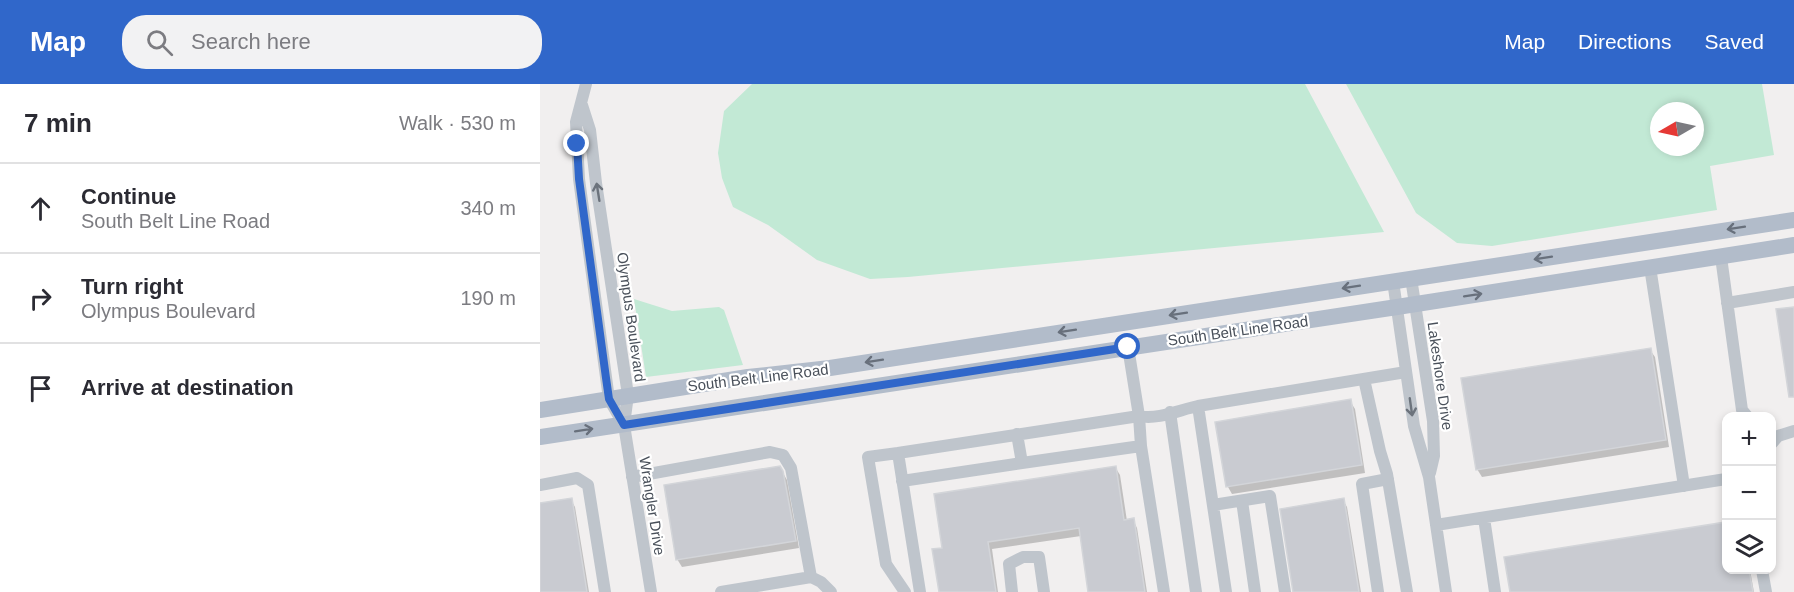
<!DOCTYPE html>
<html lang="en">
<head>
<meta charset="utf-8">
<style>
	body { margin:0; font-family:Arial,sans-serif; background:#f2f2f3; color:#2b2b33 }
	.controls { position:absolute; right:18px; bottom:18px; display:grid; overflow:hidden; border-radius:12px; box-shadow:0 3px 9px #0003 }
	.controls button { width:54px; height:54px; display:grid; place-items:center; padding:0; border:0; border-bottom:2px solid #e1e1e2; background:#fff; color:#2b2b33; font:30px sans-serif }
	.compass { position:absolute; left:1110px; top:18px; width:54px; height:54px; border-radius:50%; background:#fff; box-shadow:0 3px 9px #0003; rotate:261deg }
	.stop { position:absolute; width:18px; height:18px; margin:-14px; border:4px solid #3067ca; border-radius:50%; background:#fff }
	.stop.end { background:#3067ca; border-color:#fff; box-shadow:0 2px 6px #0008 }
	.list { margin:0; padding:0; list-style:none }
	h2 { display:flex; justify-content:space-between; align-items:center; height:78px; margin:0; padding:0 24px; font-size:26px }
	h2 small { font-size:20px; font-weight:400; color:#7c7c81 }
	.list li { display:grid; grid-template-columns:39px 1fr auto; gap:18px; align-items:center; box-sizing:border-box; height:90px; padding:0 24px; border-top:2px solid #e1e1e2 }
	.list b { display:block; font-size:22px; white-space:nowrap }
	.list p { margin:0; font-size:20px; white-space:nowrap; color:#7c7c81 }
	.list em { font-size:20px; font-style:normal; color:#7c7c81 }
	.icon { flex:none; width:33px; height:33px; fill:none; stroke:currentColor; stroke-width:2; stroke-linecap:round; stroke-linejoin:round }
	.map { position:relative; flex:none; width:1254px; height:508px; overflow:hidden }
	header { display:flex; align-items:center; gap:36px; box-sizing:border-box; height:84px; padding:0 30px; background:#3067ca; color:#fff }
	header strong { font-size:28px }
	nav { display:flex; gap:33px; margin-inline-start:auto; font-size:21px }
	.search { width:420px; height:54px; background:#f2f2f3; display:flex; align-items:center; gap:15px; box-sizing:border-box; padding:0 21px; border-radius:24px; color:#7c7c81; font-size:22px }
	main { display:flex }
	aside { flex:1; background:#fff }
	.map>svg:first-child { display:block }
</style>
</head>
<body>
<header>
<strong>Map</strong>
<div class="search"><svg class="icon" aria-label="search" viewBox="0 0 24 24"><circle cx="10" cy="10" r="6"/><path d="M15 15l6 6"/></svg>Search here</div>
<nav><a>Map</a><a>Directions</a><a>Saved</a></nav>
</header>
<main>
<aside>
<h2>7 min<small>Walk · 530 m</small></h2>
<ul class="list">
<li><svg class="icon" aria-label="ahead" viewBox="0 0 24 24"><path d="M12 20V5M6 11l6-6 6 6"/></svg><div><b>Continue</b><p>South Belt Line Road</p></div><em>340 m</em></li>
<li><svg class="icon" aria-label="right" viewBox="0 0 24 24"><path d="M7 20v-9h11M14 6l5 5-5 5"/></svg><div><b>Turn right</b><p>Olympus Boulevard</p></div><em>190 m</em></li>
<li><svg class="icon" aria-label="arrive" viewBox="0 0 24 24"><path d="M6 21V4h12l-3 4 3 4H6"/></svg><div><b>Arrive at destination</b></div></li>
</ul>
</aside>
<div class="map">
<svg width="1254" height="508" viewBox="0 0 1254 508">
	<rect width="100%" height="100%" fill="#f1efef"/>
	<path fill="#c2e9d5" fill-rule="evenodd" d="M212 0H765L844 148 368 193 330 195 277 176 228 141 193 123 182 94 178 69 184 27Z
		M806 0H1222L1234 71 1170 82 1177 126 952 162 917 159 876 129ZM1119 27H1155V63H1119Z
		M94 215 132 227 179 223 184 226 203 281 106 293Z"/>
	<path fill="#0003" d="M1110 266 1115 273 1129 363 942 393 937 385Z
		M810 317 815 325 825 389 692 410 688 403 677 339Z
		M575 383 580 391 587 437 593 436 597 444 607 508H550L541 452 452 465 458 508H400L404 465Z
		M240 384 247 396 259 464 142 483 137 475Z
		M31 416 35 423 49 508H0V421Z
		M803 416 807 423 821 508H755Z
		M1186 440V486H1210L1214 508H971L966 474Z"/>
	<path fill="#c9cbd1" stroke="#d3d5d9" stroke-width="1.5" d="M1254 223V313H1249L1236 225Z
		M1111 264 1126 356 936 386 921 294Z
		M811 315 822 381 686 403 675 338Z
		M240 382 243 387 256 457 136 476 124 401Z
		M576 382 584 436 594 434 605 508H548L539 444 448 458 456 508H399L392 465 402 464 394 410Z
		M32 414 47 508H0V419Z
		M804 414 819 508H753L740 425Z
		M1186 438V486H1209L1213 508H970L964 473Z"/>
	<g fill="none" stroke-linecap="round" stroke-linejoin="round">
		<path stroke="#bfc5cc" stroke-width="12" d="M46 0 36 38 39 95 69 315 84 341
			M42 21 50 46 56 99 88 311 84 341 111 508
			M1181 173 1202 326 1207 332
			M1110 183 1144 402
			M871 194 893 337 894 372 890 389
			M853 197 874 342 889 393 906 508
			M1187 219 1254 208
			M588 263 599 332 601 362 624 508
			M824 295 840 367 847 390 867 508
			M658 322 686 508
			M630 328 656 508
			M477 350 482 379 601 362
			M1232 359 1238 352 1254 347
			M358 369 328 373 346 480 365 508
			M92 393 230 368 243 371 251 384 271 493 281 498 291 508
			M362 397 482 379
			M0 401 37 394 48 401 65 508
			M702 417 715 508
			M673 421 730 412 745 508
			M944 434 955 508
			M896 441 1186 395
			M1222 486 1226 508
			M181 508 271 493
			M380 508 358 369 599 332C618 336 639 326 658 322L866 288
			M472 508 469 480 483 473H499L504 508
			M838 508 822 400 848 395"/>
		<path stroke="#b2bcca" stroke-width="16" d="M0 326 208 293 290 284 1254 136
			M0 353 857 223 1254 161"/>
	</g>
	<defs><path id="oneway-shaft" d="M-6 0H5M1.5-3L5.5 0L1.5 3" fill="none" stroke-width="1.6" stroke-linecap="round" stroke-linejoin="round" transform="scale(1.5)"/></defs>
	<g stroke="#6c737c">
		<use href="#oneway-shaft" transform="translate(58 108) rotate(-99)"/>
		<use href="#oneway-shaft" transform="translate(871 323) rotate(82)"/>
	</g>
	<g stroke="#68707c">
		<use href="#oneway-shaft" transform="translate(1196 144) rotate(171)"/>
		<use href="#oneway-shaft" transform="translate(1003 174) rotate(171)"/>
		<use href="#oneway-shaft" transform="translate(811 203) rotate(171)"/>
		<use href="#oneway-shaft" transform="translate(933 211) rotate(-9)"/>
		<use href="#oneway-shaft" transform="translate(638 230) rotate(171)"/>
		<use href="#oneway-shaft" transform="translate(527 247) rotate(171)"/>
		<use href="#oneway-shaft" transform="translate(334 277) rotate(171)"/>
		<use href="#oneway-shaft" transform="translate(44 346) rotate(-9)"/>
	</g>
	<g fill="none" stroke-linecap="round" stroke-linejoin="round">
		<path stroke="#3067ca" stroke-width="8" d="M37 60 39 95 66 294 69 315 84 341 588 263"/>
	</g>
	<g text-anchor="middle" stroke-width="4.5" stroke-linejoin="round" paint-order="stroke">
		<g font-size="15" fill="#49505a" stroke="#fff">
			<text transform="translate(91 233) rotate(82)" y="5">Olympus Boulevard</text>
			<text transform="translate(698 247) rotate(-8)" y="5">South Belt Line Road</text>
			<text transform="translate(900 292) rotate(82)" y="5">Lakeshore Drive</text>
			<text transform="translate(218 294) rotate(-7)" y="5">South Belt Line Road</text>
			<text transform="translate(112 422) rotate(81)" y="5">Wrangler Drive</text>
		</g>
	</g>
</svg>
<div class="controls">
<button>+</button>
<button>−</button>
<button><svg class="icon" aria-label="layers" viewBox="0 0 24 24"><path d="M12 4l9 5-9 5-9-5zM3 14l9 5 9-5"/></svg></button>
</div>
<svg class="compass" viewBox="-18 -18 36 36"><path d="M0-13l5 13h-10z" fill="#e53935"/><path d="M0 13l5-13h-10z" fill="#7c7c81"/></svg>
<div class="stop" style="left:588px;top:263px"></div>
<div class="stop end" style="left:37px;top:60px"></div>
</div>
</main>
</body>
</html>
